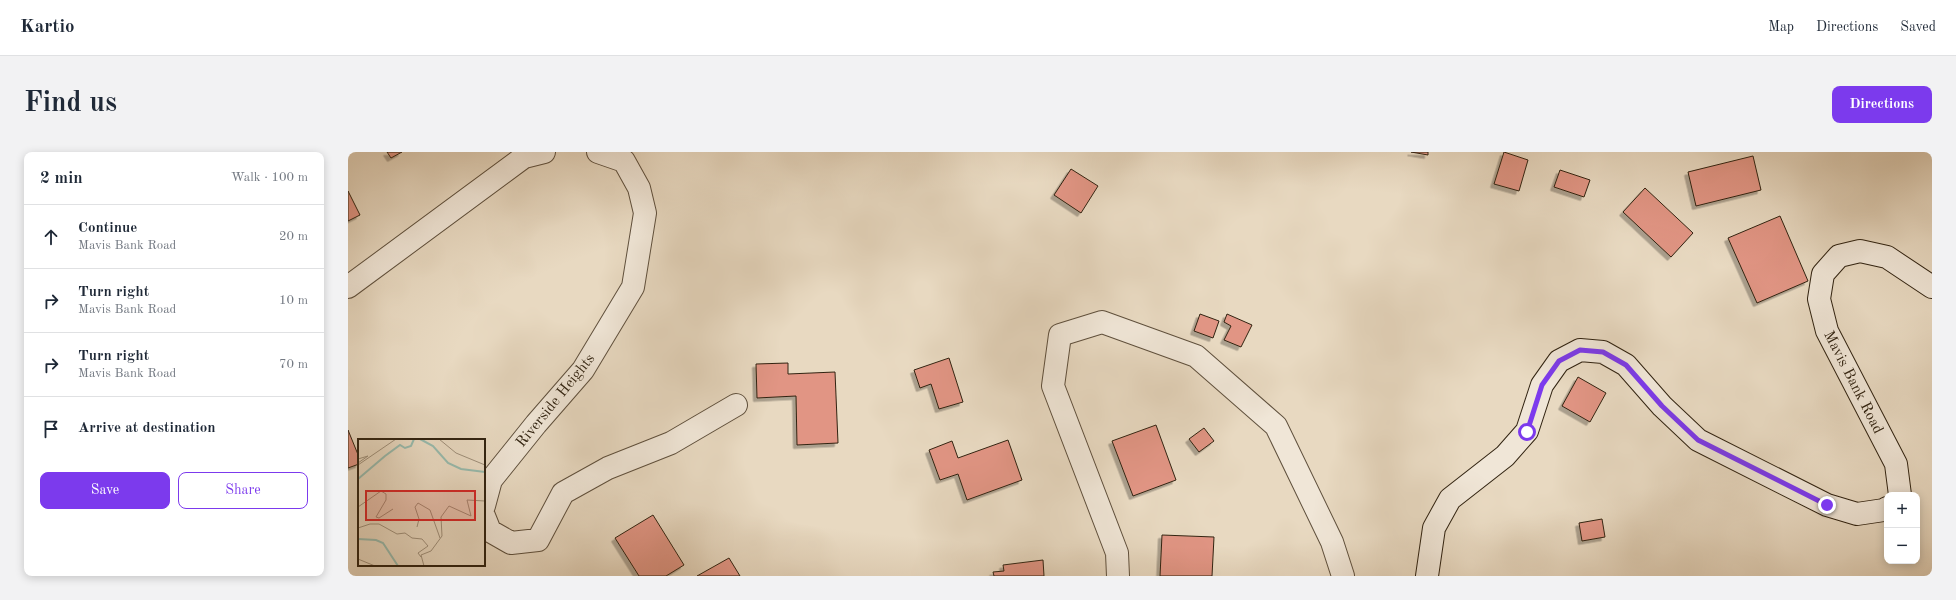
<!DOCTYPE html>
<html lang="en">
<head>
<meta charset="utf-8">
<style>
	body { margin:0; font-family:"Old Standard TT",serif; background:#f2f2f3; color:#1f2937 }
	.controls { position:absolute; right:12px; bottom:12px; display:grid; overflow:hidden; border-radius:8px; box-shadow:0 2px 10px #0003 }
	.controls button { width:36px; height:36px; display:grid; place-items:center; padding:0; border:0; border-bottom:1px solid #e0e1e3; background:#fff; color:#1f2937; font:20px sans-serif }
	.stop { position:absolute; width:12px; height:12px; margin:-9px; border:3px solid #7c3aed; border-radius:50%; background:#fff }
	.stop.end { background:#7c3aed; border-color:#fff; box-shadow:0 1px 4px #0008 }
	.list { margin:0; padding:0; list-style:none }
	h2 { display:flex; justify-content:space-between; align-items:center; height:52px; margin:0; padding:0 16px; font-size:17px }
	h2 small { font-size:13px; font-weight:400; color:#747a83 }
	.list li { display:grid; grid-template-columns:26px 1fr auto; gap:12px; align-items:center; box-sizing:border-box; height:64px; padding:0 16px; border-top:1px solid #e0e1e3 }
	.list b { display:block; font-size:15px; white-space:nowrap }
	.list p { margin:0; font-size:13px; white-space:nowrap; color:#747a83 }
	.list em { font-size:13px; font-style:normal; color:#747a83 }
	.actions { display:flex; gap:8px; padding:12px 16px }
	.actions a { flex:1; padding:9px 0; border:1px solid #7c3aed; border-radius:8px; text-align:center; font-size:14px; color:#7c3aed }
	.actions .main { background:#7c3aed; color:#fff }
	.icon { flex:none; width:22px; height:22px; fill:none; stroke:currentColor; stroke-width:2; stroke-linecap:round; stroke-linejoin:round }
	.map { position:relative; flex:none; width:1584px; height:424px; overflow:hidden; border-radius:8px }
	header { display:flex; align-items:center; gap:24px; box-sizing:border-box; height:56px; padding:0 20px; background:#fff; border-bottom:1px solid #e0e1e3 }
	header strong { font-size:19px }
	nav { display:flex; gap:22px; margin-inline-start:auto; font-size:14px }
	.intro { display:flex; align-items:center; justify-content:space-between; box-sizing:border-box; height:96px; padding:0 24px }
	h1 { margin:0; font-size:28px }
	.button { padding:10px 18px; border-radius:8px; background:#7c3aed; color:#fff; font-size:14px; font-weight:700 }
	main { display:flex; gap:24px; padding:0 24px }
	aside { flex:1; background:#fff; border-radius:8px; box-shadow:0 2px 10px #0003 }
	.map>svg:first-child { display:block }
</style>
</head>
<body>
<header>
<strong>Kartio</strong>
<nav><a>Map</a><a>Directions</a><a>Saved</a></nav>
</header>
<div class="intro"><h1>Find us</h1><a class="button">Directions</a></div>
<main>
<aside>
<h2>2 min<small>Walk · 100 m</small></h2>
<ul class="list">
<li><svg class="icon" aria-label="ahead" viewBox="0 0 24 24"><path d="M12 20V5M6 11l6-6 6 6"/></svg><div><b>Continue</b><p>Mavis Bank Road</p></div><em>20 m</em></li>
<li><svg class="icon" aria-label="right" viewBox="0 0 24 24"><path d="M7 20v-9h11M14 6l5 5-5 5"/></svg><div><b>Turn right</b><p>Mavis Bank Road</p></div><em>10 m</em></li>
<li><svg class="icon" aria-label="right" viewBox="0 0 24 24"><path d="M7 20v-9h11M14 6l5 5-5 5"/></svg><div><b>Turn right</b><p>Mavis Bank Road</p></div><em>70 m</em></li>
<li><svg class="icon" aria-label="arrive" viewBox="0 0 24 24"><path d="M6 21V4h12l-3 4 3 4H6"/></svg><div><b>Arrive at destination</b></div></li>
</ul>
<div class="actions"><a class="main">Save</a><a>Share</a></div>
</aside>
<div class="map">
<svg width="1584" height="424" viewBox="0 0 1584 424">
	<defs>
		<filter id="shadow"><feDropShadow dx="-3.5" dy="3.5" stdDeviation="0" flood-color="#0004"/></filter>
	</defs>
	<rect width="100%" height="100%" fill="#e8d9c1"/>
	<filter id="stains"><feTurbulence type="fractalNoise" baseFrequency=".005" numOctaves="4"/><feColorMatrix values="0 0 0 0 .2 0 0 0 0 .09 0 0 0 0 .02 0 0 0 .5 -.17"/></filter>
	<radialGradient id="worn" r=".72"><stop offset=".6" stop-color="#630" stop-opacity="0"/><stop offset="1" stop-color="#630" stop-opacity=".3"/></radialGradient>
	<path fill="#e19584" stroke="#312311" filter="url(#shadow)" d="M39 0H54L43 6Z
		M1063 0H1080V3Z
		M1156 0 1180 8 1171 39 1146 32Z
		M1405 4 1413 38 1348 54 1340 20Z
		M723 17 750 34 733 61 706 43Z
		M1212 18 1242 28 1236 45 1206 35Z
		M1297 36 1345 81 1323 105 1275 60Z
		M0 39 12 63 0 69Z
		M1432 64 1460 129 1409 151 1380 86Z
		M852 162 871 169 865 186 846 179Z
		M879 162 904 173 893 195 876 188 883 174 876 170Z
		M601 206 615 250 591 257 583 232 572 236 566 218Z
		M440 211V222L487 220 490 291 449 293 448 244 409 246 408 212Z
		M1230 225 1258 241 1242 270 1214 254Z
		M808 273 828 328 785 344 764 289Z
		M856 276 866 289 851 300 841 287Z
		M0 278 11 305V312L0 316Z
		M660 288 674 328 619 348 610 322 592 328 581 298 604 289 610 306Z
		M305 363 336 413 318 424H291L267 386Z
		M1254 367 1257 385 1234 389 1231 371Z
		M814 383 866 385 864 424H812Z
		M381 406 392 424H349Z
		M695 408 696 424H646L645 420 656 419 655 413Z"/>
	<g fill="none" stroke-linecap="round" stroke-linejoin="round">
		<defs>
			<path id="street" d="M0 135 176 5 196 0
				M136 354 143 328 188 272 235 218 285 135 297 61 291 36 276 9 250 0
				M136 364 142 379 163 391 190 388 215 341 260 316 323 291 388 253
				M770 424 769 401 705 234 712 183 754 170 848 204 928 274 984 390 995 424"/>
			<path id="secondary" d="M1552 343 1548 312 1479 179 1471 147 1475 122 1491 104 1512 99 1539 105 1584 135
				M1079 424 1086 376 1102 347 1157 304 1179 279 1194 233 1211 209 1232 198 1255 200 1278 213 1314 254 1350 288 1479 353 1509 362 1536 358 1539 356"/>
		</defs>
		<use href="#street" stroke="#5f503d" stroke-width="24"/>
		<use href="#secondary" stroke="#312311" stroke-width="24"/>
		<use href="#street" stroke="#f0e6d7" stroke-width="22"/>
		<use href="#secondary" stroke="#f0e6d7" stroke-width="22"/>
	</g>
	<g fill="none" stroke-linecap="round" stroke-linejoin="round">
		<path stroke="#7c3aed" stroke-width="5" d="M1179 280 1194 233 1211 209 1232 198 1255 200 1278 213 1314 254 1350 288 1479 353"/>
	</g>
	<g text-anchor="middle" stroke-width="3.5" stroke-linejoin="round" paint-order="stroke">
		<g font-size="15" fill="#312311" stroke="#f0e6d7">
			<text transform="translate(1506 230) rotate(63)" y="5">Mavis Bank Road</text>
			<text transform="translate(207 248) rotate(-51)" y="5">Riverside Heights</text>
		</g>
	</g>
	<g transform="translate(10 287)">
		<rect width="127" height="127" fill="#e8d9c1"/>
		<path fill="none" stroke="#98bbae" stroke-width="2" d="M62 0 75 7 90 24 103 30 127 33M0 40 27 17 42 6 47 9 53 7 56 0M0 100 18 101 25 104 40 127"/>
		<path fill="none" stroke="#9f907b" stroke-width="1" d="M81 0 98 14 127 26M0 20 10 17 0 24M0 26 38 0M0 68 23 52 28 55V61L18 78 21 79 35 70M59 88 61 80 57 68 60 64 72 71 82 99M0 89 12 85H21L39 95 47 94 54 99 64 100 70 107 60 114 63 118M0 120 17 127M66 127 63 116 73 112 84 97 83 78 91 67 113 77 109 61 127 62"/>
		<path fill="#d62828" fill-opacity="0.15" stroke="#d62828" stroke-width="2" d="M8 52H117V81H8Z"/>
		<rect width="127" height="127" fill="none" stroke="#312311" stroke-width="2"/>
	</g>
	<rect width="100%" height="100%" filter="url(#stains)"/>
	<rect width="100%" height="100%" fill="url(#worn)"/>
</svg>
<div class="controls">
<button>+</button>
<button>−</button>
</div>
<div class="stop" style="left:1179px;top:280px"></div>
<div class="stop end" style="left:1479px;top:353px"></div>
</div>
</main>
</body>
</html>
